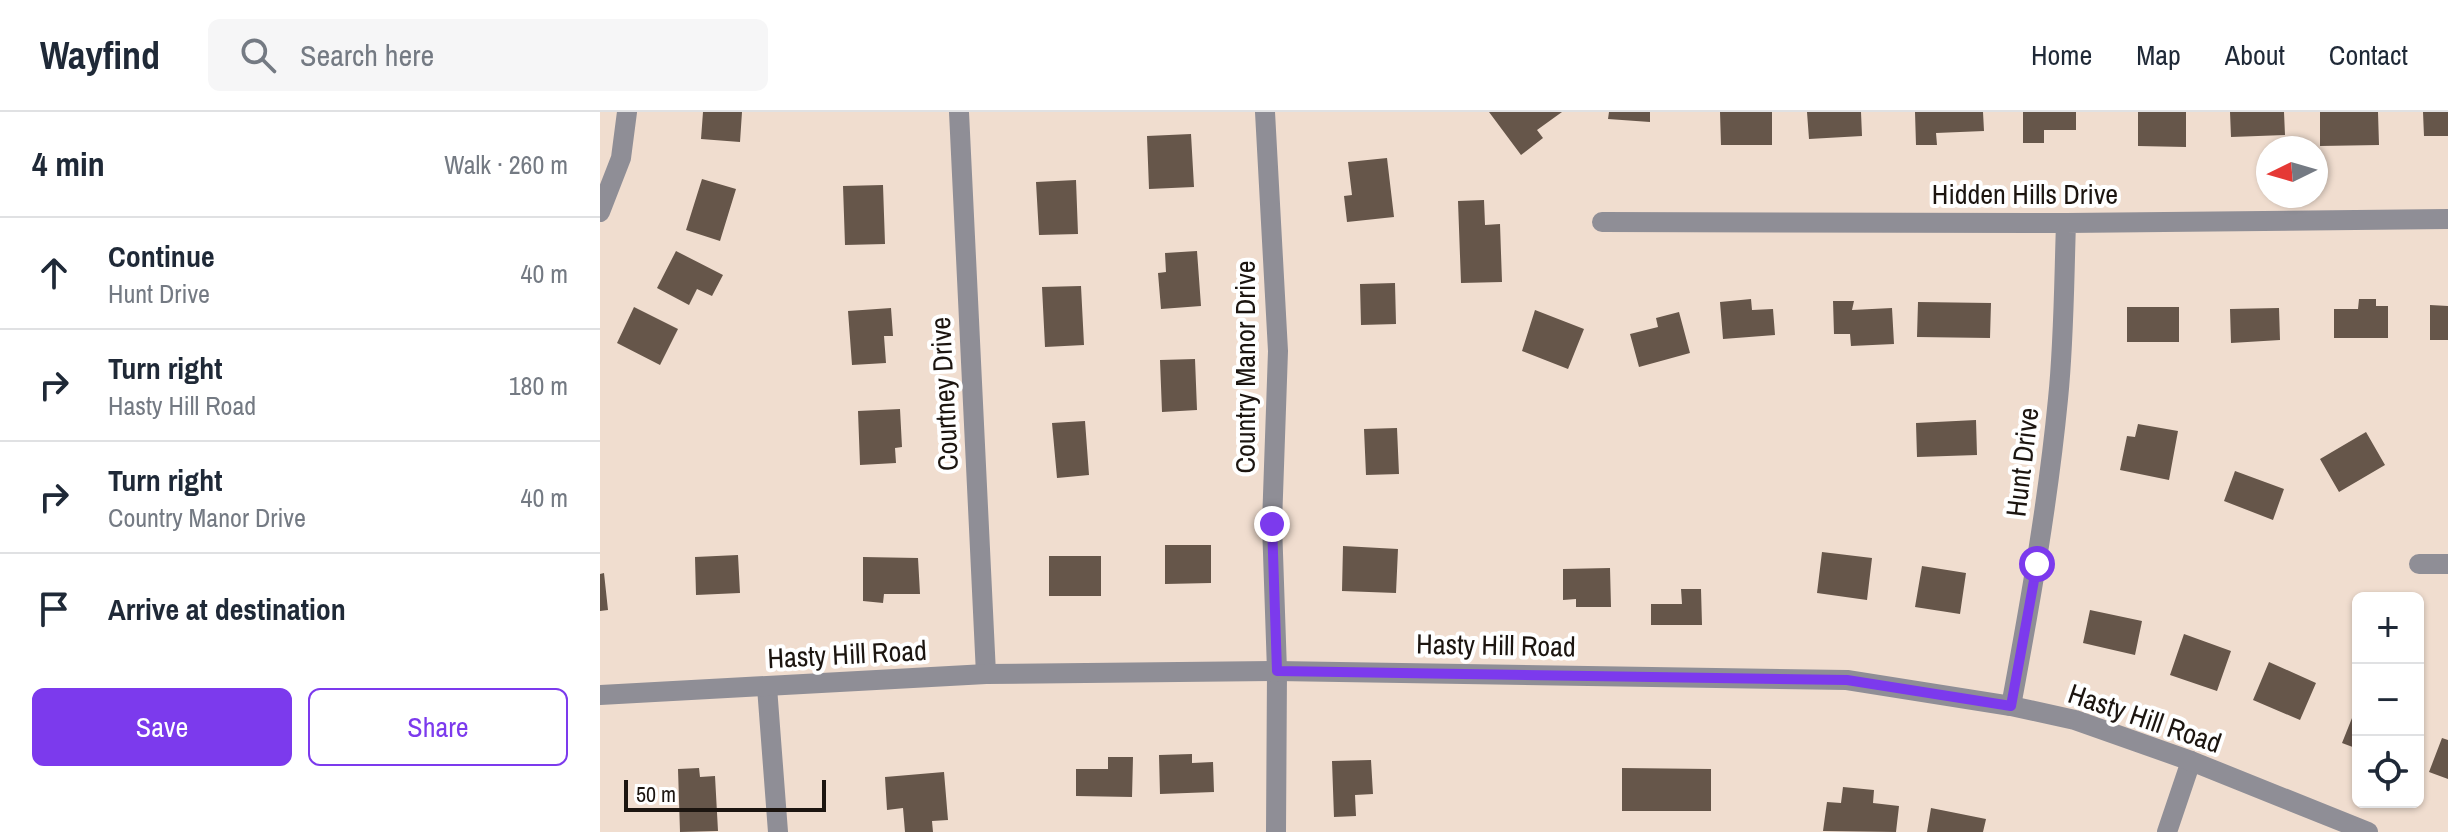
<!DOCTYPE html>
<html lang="en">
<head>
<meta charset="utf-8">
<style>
	body { margin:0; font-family:"Archivo Narrow",sans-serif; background:#f6f6f7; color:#1f2937 }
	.controls { position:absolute; right:24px; bottom:24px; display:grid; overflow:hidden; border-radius:12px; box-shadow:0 2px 6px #0004 }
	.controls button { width:72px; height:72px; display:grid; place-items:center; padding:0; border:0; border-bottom:2px solid #e0e1e3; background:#fff; color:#1f2937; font:40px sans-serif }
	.compass { position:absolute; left:1656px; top:24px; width:72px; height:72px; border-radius:50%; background:#fff; box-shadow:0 2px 6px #0004; rotate:265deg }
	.scale { position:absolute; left:24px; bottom:20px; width:202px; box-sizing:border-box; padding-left:8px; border:4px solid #1c1510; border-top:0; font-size:22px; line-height:28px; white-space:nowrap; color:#1c1510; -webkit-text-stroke:6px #fff; paint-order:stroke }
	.stop { position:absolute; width:24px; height:24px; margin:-18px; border:6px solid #7c3aed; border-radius:50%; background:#fff }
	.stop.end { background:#7c3aed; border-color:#fff; box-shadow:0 2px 8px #0008 }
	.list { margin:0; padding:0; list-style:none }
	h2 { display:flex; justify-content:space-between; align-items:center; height:104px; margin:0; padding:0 32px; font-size:34px }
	h2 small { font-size:26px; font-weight:400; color:#747a83 }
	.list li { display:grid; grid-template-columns:52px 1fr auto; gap:24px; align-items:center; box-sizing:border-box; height:112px; padding:0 32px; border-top:2px solid #e0e1e3 }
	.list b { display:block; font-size:30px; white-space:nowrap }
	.list p { margin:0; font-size:26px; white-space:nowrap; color:#747a83 }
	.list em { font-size:26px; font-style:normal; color:#747a83 }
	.actions { display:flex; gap:16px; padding:24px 32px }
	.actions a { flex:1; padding:18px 0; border:2px solid #7c3aed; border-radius:12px; text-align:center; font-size:28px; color:#7c3aed }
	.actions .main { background:#7c3aed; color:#fff }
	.icon { flex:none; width:44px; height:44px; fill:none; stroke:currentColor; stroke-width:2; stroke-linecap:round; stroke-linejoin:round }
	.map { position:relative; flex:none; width:1848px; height:720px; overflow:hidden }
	header { display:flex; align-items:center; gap:48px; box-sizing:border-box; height:112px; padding:0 40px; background:#fff; border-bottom:2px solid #e0e1e3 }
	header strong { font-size:38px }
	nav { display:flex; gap:44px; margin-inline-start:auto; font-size:28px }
	.search { width:560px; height:72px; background:#f6f6f7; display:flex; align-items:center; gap:20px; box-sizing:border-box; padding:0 28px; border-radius:12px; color:#747a83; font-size:30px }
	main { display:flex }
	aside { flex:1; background:#fff }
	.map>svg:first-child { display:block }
</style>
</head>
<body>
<header>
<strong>Wayfind</strong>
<div class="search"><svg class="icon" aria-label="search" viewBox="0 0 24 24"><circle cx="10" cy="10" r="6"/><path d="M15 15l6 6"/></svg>Search here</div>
<nav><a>Home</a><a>Map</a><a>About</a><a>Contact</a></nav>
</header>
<main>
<aside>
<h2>4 min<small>Walk · 260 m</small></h2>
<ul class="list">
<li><svg class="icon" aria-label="ahead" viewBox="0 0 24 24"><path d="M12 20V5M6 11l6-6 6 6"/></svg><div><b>Continue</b><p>Hunt Drive</p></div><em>40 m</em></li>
<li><svg class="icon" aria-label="right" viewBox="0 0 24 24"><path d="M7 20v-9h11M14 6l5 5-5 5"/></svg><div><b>Turn right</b><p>Hasty Hill Road</p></div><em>180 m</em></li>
<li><svg class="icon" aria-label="right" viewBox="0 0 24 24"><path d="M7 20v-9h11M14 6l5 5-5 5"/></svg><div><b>Turn right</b><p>Country Manor Drive</p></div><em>40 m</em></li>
<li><svg class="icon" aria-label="arrive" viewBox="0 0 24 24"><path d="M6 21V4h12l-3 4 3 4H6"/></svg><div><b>Arrive at destination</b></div></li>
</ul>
<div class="actions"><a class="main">Save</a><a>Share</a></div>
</aside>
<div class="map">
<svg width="1848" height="720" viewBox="0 0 1848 720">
	<rect width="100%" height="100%" fill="#f0ddcf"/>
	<path fill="#66564a" d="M103 0H142L140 30 101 27Z
		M889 0H962L937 18 943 26 921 43Z
		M1009 0H1050V10L1008 7Z
		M1120 0H1172V33H1121Z
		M1207 0H1261L1262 24 1209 27Z
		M1315 0H1383L1384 19 1336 21 1337 33H1316Z
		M1423 0H1476V18H1444V31H1423Z
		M1538 0H1586V35L1538 34Z
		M1630 0H1684L1685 23 1631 25Z
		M1720 0H1778L1779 33 1720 34Z
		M1823 0H1848V24H1824Z
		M591 22 594 75 549 77 547 24Z
		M787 46 794 105 747 110 744 84 752 83 748 50Z
		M102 67 136 77 120 129 86 118Z
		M476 68 478 122 439 123 436 70Z
		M283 73 285 132 245 133 243 74Z
		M884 88 885 113 900 112 902 170 861 171 858 89Z
		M76 139 123 163 112 184 97 177 89 193 57 176Z
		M597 139 601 194 561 197 558 161 566 160 565 141Z
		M795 171 796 212 761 213 760 172Z
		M481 174 484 233 445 235 442 175Z
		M1151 187 1152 198 1173 197 1175 223 1123 227 1120 190Z
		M1759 187H1776V194H1788V226H1734V197H1758Z
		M1233 189H1254L1252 198 1292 196 1294 232 1251 234 1250 222H1234Z
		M1318 190 1391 191 1390 226 1317 225Z
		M1830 193 1848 194V228H1830Z
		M34 195 78 217 60 253 17 231Z
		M1527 195H1579V230H1527Z
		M291 196 293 224H284L286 251 252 253 248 199Z
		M1679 196 1680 228 1631 231 1630 197Z
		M935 198 984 217 968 257 922 239Z
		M1079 200 1090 241 1039 255 1030 222 1058 215 1056 206Z
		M595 247 597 298 562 300 560 248Z
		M300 297 302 335 295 336 296 351 260 353 258 299Z
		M1376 308 1377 343 1317 345 1316 311Z
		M485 309 489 363 457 366 452 311Z
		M1538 312 1578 319 1569 368 1520 358 1527 324 1535 325Z
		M797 316 799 362 766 363 764 317Z
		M1766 320 1785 353 1739 380 1720 347Z
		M1635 359 1684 377 1673 408 1624 389Z
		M565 433H611V471L565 472Z
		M743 434 798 437 796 481 742 479Z
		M1222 440 1272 446 1267 488 1217 481Z
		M138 443 140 481 96 483 95 445Z
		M449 444H501V484H449Z
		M263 445 318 446 320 482H284L283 491 263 489Z
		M1322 454 1366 461 1360 502 1315 495Z
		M1010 456 1011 495H976V487L963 488V457Z
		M4 461 8 498 0 499V462Z
		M1081 477H1101L1102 513H1051V492H1082Z
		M1490 498 1542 509 1535 543 1483 531Z
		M1584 522 1631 539 1617 579 1570 563Z
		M1669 550 1716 571 1700 608 1653 588Z
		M1758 591V637L1742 631Z
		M1842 626 1848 628V667L1829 660Z
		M592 642V651L613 650 614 680 560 682 559 643Z
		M508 645H533L532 685 476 684V657H508Z
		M771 648 773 682 755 683 756 704 734 705 732 649Z
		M99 656 100 665 115 664 118 719 80 720 78 657Z
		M1022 656 1111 657V699H1022Z
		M344 660 348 708 332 709 333 720H305L303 696 287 698 285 665Z
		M1243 675 1274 678 1273 691 1299 694 1296 720 1223 719 1227 690 1241 691Z
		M1331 696 1386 707 1383 720H1327Z"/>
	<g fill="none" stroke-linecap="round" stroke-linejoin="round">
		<path stroke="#8f8e96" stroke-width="20" d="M359 0 386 562
			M665 0 678 239 672 412 677 559 676 720
			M0 100 21 46 27 0
			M1002 110 1466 111 1848 107
			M1819 452H1848
			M167 575 178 720
			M1411 594C1430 492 1448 390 1458 287 1464 229 1464 170 1466 111
			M1567 720 1591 649"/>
		<path stroke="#8f8e96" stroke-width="20" d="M0 583 386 562 677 559 1247 568 1411 594 1475 608 1591 649 1768 720"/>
	</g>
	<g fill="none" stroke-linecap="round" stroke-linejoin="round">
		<path stroke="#7c3aed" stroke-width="10" d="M672 412 677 559 1247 568 1411 594 1437 452"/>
	</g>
	<g text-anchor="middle" stroke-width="8" stroke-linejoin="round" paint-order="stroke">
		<g font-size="28" fill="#1c1510" stroke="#fff">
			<text x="1425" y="92">Hidden Hills Drive</text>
			<text transform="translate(645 255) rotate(-90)" y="10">Country Manor Drive</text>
			<text transform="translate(344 282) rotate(-93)" y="10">Courtney Drive</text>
			<text transform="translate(1422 350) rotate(-83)" y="10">Hunt Drive</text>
			<text transform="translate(896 533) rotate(1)" y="10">Hasty Hill Road</text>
			<text transform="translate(247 542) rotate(-3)" y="10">Hasty Hill Road</text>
			<text transform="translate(1545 606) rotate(19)" y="10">Hasty Hill Road</text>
		</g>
	</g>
</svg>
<div class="controls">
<button>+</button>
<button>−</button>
<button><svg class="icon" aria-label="locate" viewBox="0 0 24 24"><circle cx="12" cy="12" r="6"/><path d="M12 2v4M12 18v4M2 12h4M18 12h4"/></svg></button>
</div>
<svg class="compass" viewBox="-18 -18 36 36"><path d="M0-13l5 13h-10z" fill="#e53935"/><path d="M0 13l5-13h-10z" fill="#747a83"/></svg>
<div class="scale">50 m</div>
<div class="stop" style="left:1437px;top:452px"></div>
<div class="stop end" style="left:672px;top:412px"></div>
</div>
</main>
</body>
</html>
